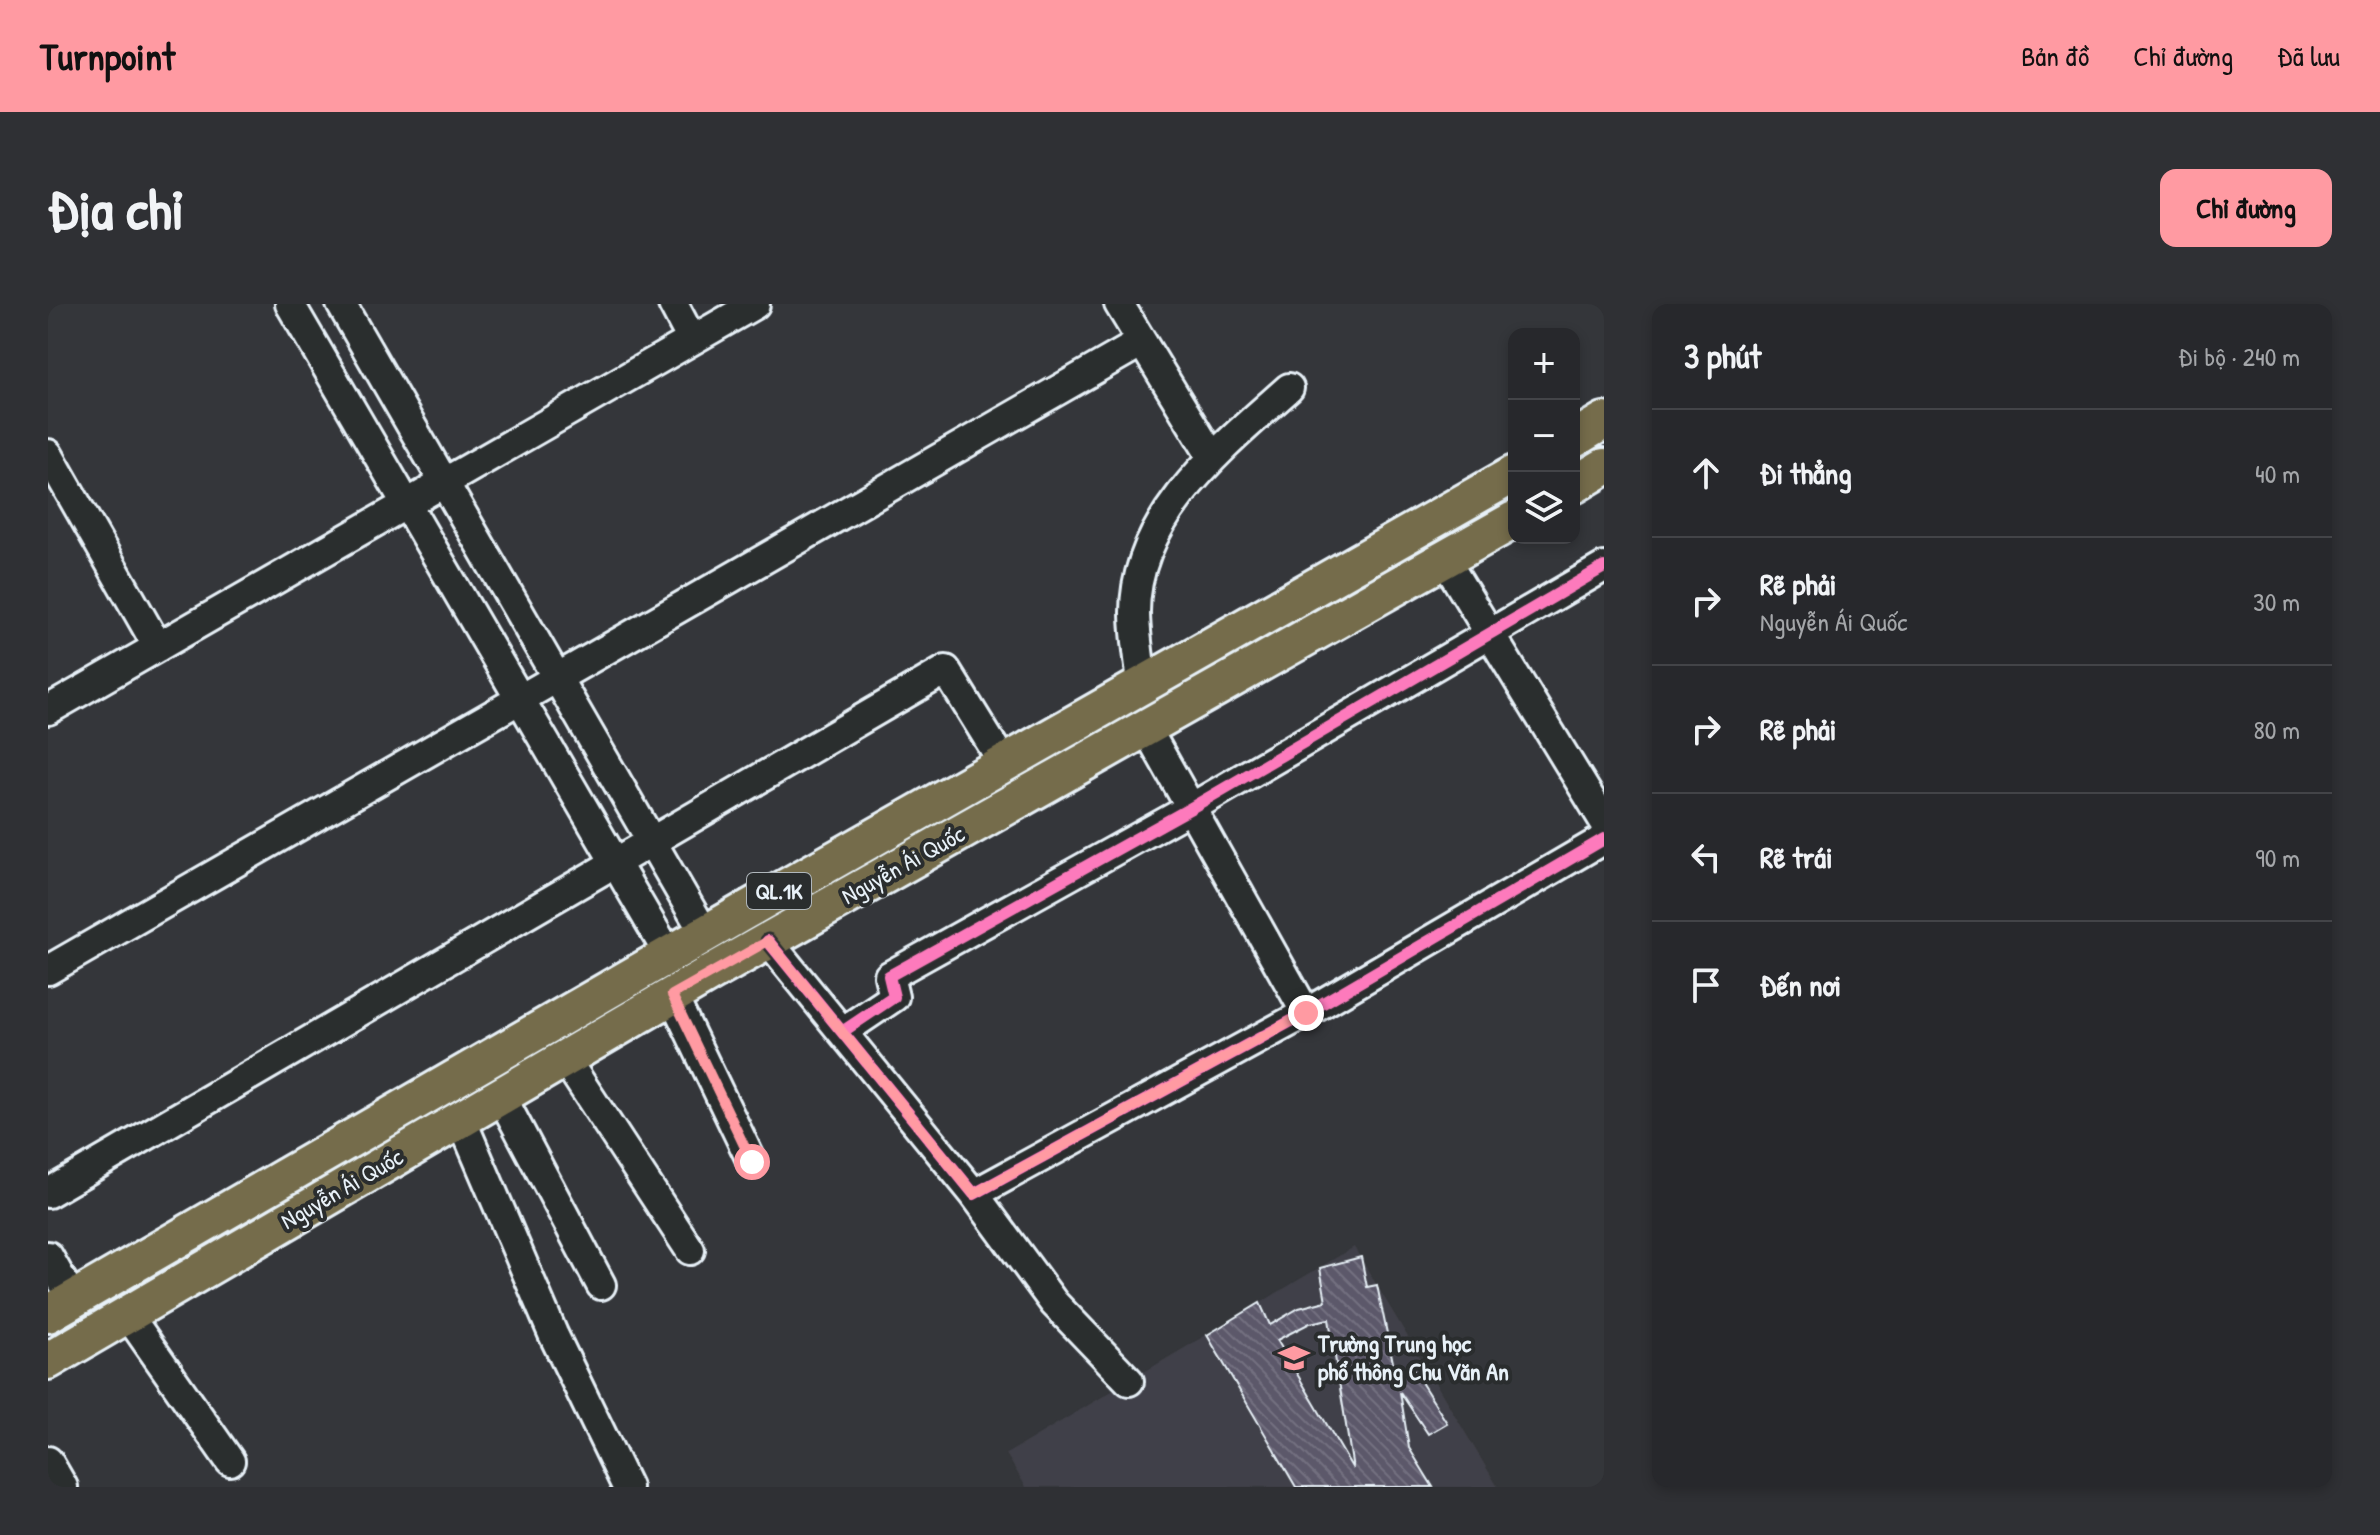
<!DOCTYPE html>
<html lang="vi">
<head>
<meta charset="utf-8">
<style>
	body { margin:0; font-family:"Patrick Hand",sans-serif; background:#2f3034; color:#f1f3f6 }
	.controls { position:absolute; right:24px; top:24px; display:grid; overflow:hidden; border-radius:16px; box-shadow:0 4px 12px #0003 }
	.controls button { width:72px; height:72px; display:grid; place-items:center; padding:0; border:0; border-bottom:2px solid #434448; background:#27282c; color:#f1f3f6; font:40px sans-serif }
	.stop { position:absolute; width:24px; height:24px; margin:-18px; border:6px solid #ff9aa2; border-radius:50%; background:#fff }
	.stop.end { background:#ff9aa2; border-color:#fff; box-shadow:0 2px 8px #0008 }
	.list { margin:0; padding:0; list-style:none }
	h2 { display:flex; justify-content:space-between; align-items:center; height:104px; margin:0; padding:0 32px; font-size:34px }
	h2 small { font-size:26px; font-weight:400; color:#a4a6a9 }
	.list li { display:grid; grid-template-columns:52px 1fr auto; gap:24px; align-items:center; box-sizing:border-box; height:128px; padding:0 32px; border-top:2px solid #434448 }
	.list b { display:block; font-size:30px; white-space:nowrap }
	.list p { margin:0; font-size:26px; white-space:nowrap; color:#a4a6a9 }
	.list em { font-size:26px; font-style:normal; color:#a4a6a9 }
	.icon { flex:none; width:44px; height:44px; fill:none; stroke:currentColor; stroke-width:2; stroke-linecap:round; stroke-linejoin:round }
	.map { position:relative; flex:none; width:1556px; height:1183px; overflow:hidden; border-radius:16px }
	header { display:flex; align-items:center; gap:48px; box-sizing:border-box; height:112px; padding:0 40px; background:#ff9aa2; color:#111 }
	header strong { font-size:38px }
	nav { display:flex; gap:44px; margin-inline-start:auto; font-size:28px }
	.intro { display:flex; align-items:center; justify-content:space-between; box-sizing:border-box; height:192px; padding:0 48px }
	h1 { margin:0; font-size:56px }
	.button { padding:20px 36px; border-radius:16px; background:#ff9aa2; color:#111; font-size:28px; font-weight:700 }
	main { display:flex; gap:48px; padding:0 48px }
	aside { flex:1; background:#27282c; border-radius:16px; box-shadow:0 4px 12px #0003 }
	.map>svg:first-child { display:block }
</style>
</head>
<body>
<header>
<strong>Turnpoint</strong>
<nav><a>Bản đồ</a><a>Chỉ đường</a><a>Đã lưu</a></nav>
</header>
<div class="intro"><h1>Địa chỉ</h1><a class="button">Chỉ đường</a></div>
<main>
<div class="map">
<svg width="1556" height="1183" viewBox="0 0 1556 1183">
	<defs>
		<pattern id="building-back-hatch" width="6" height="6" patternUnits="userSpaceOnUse" patternTransform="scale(2)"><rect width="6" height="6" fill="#5b586a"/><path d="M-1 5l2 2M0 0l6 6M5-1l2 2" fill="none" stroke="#737080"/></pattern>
	</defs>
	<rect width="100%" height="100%" fill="#34363a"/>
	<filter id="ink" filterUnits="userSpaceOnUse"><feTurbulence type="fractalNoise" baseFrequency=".0125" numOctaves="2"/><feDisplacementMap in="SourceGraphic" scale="16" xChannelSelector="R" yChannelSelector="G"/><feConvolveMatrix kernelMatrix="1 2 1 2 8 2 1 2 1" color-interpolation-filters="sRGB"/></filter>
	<g filter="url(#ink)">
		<path fill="#404048" d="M1306 943 1450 1183H978L958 1150Z"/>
		<path fill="url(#building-back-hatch)" stroke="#e8f1f8" stroke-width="2" fill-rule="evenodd" d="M1313 953 1319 983 1329 981 1348 1073 1364 1064 1399 1119 1380 1130 1352 1088 1361 1144 1385 1183H1248L1159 1031 1212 999 1222 1021 1251 1004 1278 997 1272 964ZM1281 1015 1305 1165 1229 1036 1262 1019Z"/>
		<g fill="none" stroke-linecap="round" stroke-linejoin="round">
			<defs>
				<path id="minor" d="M242 0 621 651
					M293 0 657 630
					M625 0 644 36
					M1071 0 1164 153
					M0 150 110 343
					M1397 256 1556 517
					M1094 381C1092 357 1087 332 1087 308 1087 212 1176 142 1241 84
					M0 406 707 0
					M1098 424 1258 709
					M720 637 926 890 1258 709 1556 535
					M0 666 1094 38
					M624 691 704 858
					M794 728 846 693 841 672 1143 504 1556 263
					M517 755 642 946
					M453 792 553 981
					M413 815 505 1030 579 1183
					M0 889 898 366 956 460
					M926 890 1006 999 1081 1077
					M0 952 25 996
					M80 1011 182 1157
					M0 1157 15 1183"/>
				<path id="major" d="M1526 135 1556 117
					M1526 181 1556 163
					M0 1010 695 608 1466 170
					M0 1057 663 669 1466 216"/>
			</defs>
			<use href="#minor" stroke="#e8f1f8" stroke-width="34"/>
			<use href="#major" stroke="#e8f1f8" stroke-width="42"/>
			<use href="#minor" stroke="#2a2d2e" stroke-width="28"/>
			<use href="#major" stroke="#746c4b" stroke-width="36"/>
			<defs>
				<path id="cycleway" d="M720 637 926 890 1258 709 1556 535
					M794 728 846 693 841 672 1143 504 1556 263"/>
			</defs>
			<use href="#cycleway" stroke="#2a2d2e" stroke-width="17"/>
			<use href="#cycleway" stroke="#fd7abc" stroke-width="12"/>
		</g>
	</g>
	<g fill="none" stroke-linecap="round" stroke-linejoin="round" filter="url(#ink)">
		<path stroke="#ff9aa2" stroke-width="10" d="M704 858 624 691 720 637 926 890 1258 709"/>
	</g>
	<defs>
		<symbol id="school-bare" viewBox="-9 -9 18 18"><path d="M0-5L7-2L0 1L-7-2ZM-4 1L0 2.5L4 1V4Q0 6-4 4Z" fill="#ff9aa2" stroke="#2a2d2e" stroke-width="2.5" paint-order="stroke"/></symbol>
	</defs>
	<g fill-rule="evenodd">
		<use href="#school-bare" x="1224" y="1032" width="44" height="44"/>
	</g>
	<g text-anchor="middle" stroke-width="8" stroke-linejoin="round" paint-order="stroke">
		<rect fill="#2a2d2e" stroke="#afb6bb" stroke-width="2" x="699" y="569" width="64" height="36" rx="6"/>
		<g font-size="22" font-weight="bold" fill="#e8f1f8">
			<text x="731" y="595">QL.1K</text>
		</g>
		<g font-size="24" fill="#e8f1f8" stroke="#2a2d2e">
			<text transform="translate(855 561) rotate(-29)" y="8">Nguyễn Ái Quốc</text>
			<text transform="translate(294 885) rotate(-30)" y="8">Nguyễn Ái Quốc</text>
		</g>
		<g font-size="24" font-weight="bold" fill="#e8f1f8" stroke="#2a2d2e" text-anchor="start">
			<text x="1270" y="1048">Trường Trung học<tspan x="1270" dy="28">phổ thông Chu Văn An</tspan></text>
		</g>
	</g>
</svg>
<div class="controls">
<button>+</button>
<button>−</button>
<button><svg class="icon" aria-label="layers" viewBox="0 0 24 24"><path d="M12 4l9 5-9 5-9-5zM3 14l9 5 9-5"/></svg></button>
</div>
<div class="stop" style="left:704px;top:858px"></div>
<div class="stop end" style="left:1258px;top:709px"></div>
</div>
<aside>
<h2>3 phút<small>Đi bộ · 240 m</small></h2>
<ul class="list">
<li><svg class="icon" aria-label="ahead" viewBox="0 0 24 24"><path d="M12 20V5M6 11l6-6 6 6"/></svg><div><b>Đi thẳng</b></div><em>40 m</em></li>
<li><svg class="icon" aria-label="right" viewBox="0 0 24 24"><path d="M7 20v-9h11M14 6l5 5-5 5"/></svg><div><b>Rẽ phải</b><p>Nguyễn Ái Quốc</p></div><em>30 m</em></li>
<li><svg class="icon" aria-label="right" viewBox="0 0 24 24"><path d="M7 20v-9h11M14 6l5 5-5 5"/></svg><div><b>Rẽ phải</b></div><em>80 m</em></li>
<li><svg class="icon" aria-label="left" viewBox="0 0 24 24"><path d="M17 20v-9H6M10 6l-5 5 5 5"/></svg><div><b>Rẽ trái</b></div><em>90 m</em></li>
<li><svg class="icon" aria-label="arrive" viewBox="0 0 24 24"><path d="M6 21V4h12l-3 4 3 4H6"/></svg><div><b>Đến nơi</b></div></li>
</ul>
</aside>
</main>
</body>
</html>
